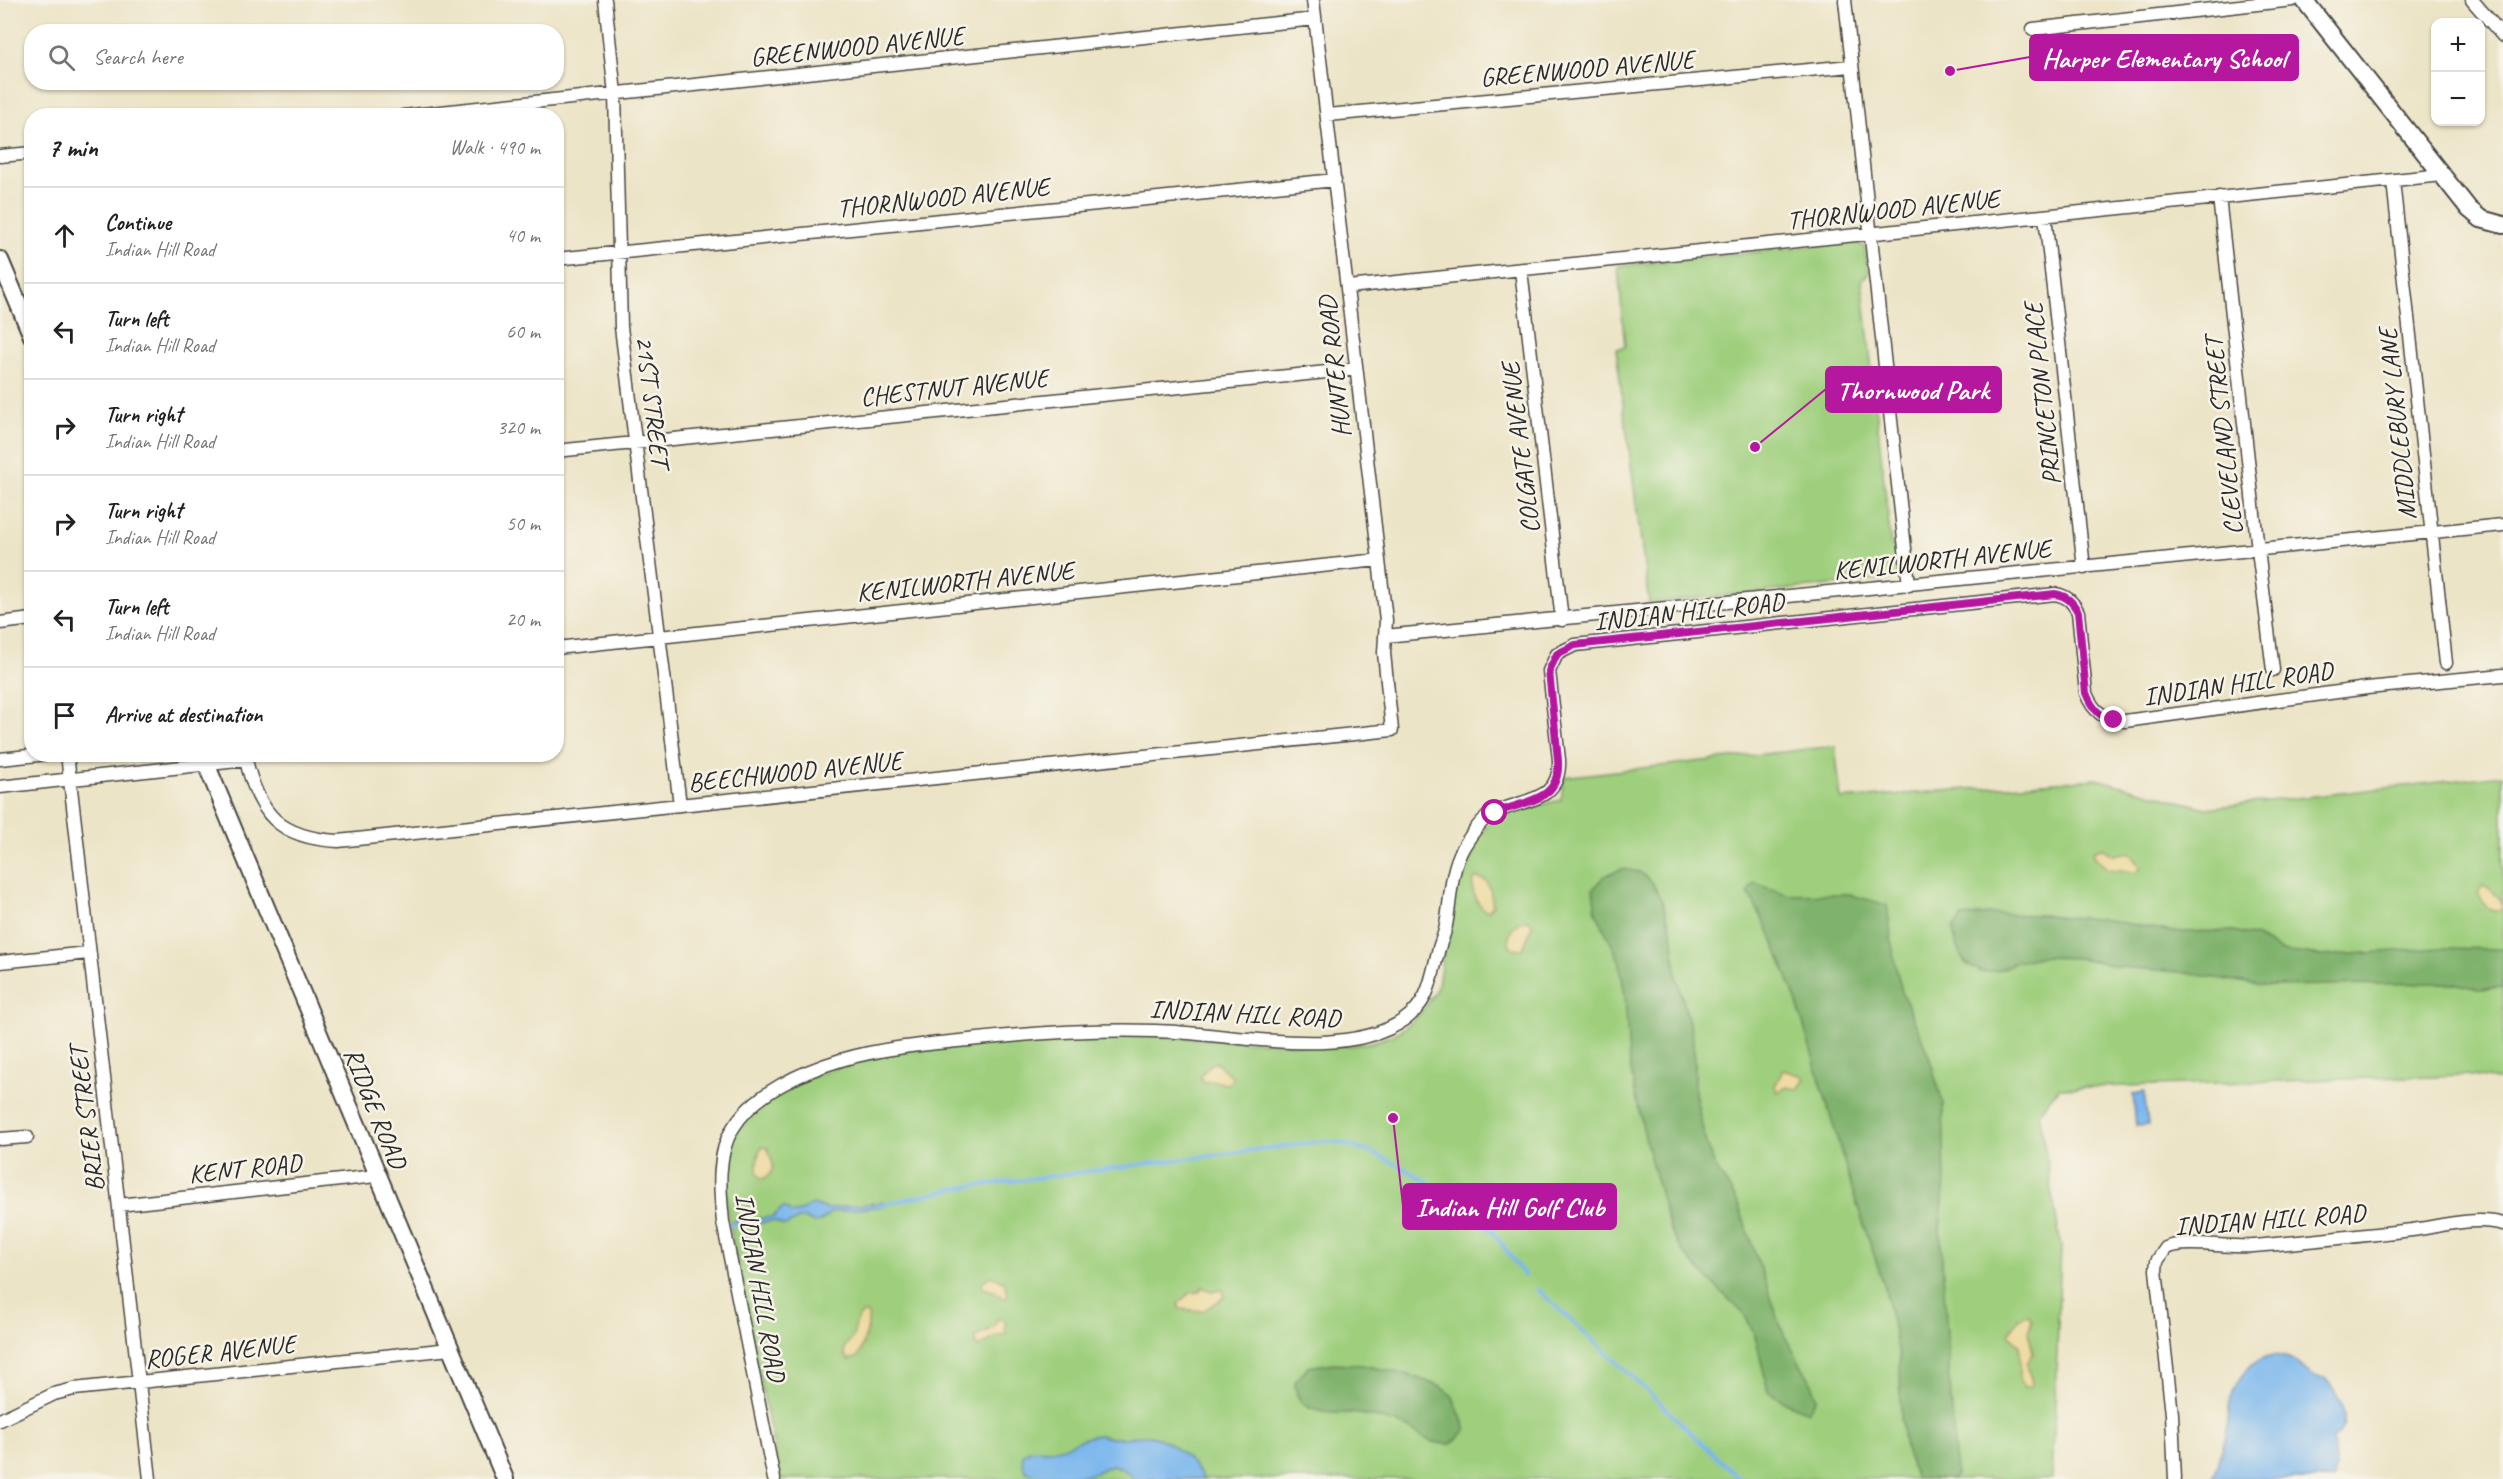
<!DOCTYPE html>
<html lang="en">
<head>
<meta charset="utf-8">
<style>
	body { margin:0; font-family:Caveat,sans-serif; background:#f2f2f2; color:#202124 }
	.controls { position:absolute; right:18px; top:18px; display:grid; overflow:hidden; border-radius:12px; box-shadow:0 2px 4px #0004 }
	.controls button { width:54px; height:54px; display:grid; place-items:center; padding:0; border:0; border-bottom:2px solid #e0e0e0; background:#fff; color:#202124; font:30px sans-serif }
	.stop { position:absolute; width:18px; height:18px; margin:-14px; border:4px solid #b5179e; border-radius:50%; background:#fff }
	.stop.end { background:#b5179e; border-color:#fff; box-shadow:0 2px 6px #0008 }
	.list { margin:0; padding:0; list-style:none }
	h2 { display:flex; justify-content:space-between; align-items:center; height:78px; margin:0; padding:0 24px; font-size:26px }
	h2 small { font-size:20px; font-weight:400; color:#757577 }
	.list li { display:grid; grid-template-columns:39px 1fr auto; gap:18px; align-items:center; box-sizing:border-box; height:96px; padding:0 24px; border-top:2px solid #e0e0e0 }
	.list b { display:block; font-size:22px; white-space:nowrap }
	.list p { margin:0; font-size:20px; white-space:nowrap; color:#757577 }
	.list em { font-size:20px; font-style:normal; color:#757577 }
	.icon { flex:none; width:33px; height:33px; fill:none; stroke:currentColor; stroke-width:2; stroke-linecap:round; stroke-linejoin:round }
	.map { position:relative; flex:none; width:2503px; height:1479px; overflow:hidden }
	.search { position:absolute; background:#fff; box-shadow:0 2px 4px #0004; left:24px; top:24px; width:540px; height:66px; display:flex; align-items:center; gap:15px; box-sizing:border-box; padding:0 21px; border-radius:24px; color:#757577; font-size:22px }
	.panel { position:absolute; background:#fff; box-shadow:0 2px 4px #0004; left:24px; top:108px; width:540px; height:654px; border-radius:24px }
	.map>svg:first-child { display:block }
</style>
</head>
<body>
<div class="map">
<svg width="2503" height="1479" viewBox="0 0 2503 1479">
	<rect width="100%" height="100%" fill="#f7f3e8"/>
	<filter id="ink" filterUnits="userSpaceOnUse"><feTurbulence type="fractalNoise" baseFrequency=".0167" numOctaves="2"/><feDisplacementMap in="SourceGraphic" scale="12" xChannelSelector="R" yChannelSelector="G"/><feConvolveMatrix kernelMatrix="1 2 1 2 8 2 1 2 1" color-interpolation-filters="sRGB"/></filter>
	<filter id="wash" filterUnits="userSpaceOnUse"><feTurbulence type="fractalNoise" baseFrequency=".008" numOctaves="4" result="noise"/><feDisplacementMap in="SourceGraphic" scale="24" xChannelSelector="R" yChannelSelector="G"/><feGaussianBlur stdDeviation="1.35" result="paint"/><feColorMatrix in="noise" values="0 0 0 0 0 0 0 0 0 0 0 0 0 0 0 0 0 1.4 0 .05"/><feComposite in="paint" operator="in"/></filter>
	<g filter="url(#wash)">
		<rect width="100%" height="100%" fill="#ece4c6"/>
		<path fill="#9fcf7d" stroke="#657d54" stroke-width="1.5" d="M1852 242 1864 246 1869 274 1862 280 1891 545 1900 552 1901 572 1892 579 1649 603 1616 349 1625 347 1618 266Z
			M1835 746 1841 799 2096 779 2206 808 2503 775V1081L2466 1075 2059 1088 2039 1112 2061 1247 2052 1479H780L727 1211C726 1184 723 1146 741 1123 750 1112 762 1105 773 1098 850 1047 956 1044 1046 1039 1072 1037 1100 1034 1127 1035 1173 1037 1218 1039 1264 1042 1304 1044 1352 1053 1390 1036 1413 1025 1429 1007 1438 984 1448 936 1449 858 1488 825 1507 809 1538 806 1561 800L1564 777Z"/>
		<path fill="#7fb26c" stroke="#556e4c" stroke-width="1.5" d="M1622 869 1640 872 1652 882 1662 901 1672 932 1677 977 1692 1034 1695 1059V1093L1706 1144 1715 1166 1737 1201 1784 1335 1812 1383 1817 1398 1808 1412 1785 1402 1768 1391 1755 1335 1744 1314 1696 1267 1682 1251 1670 1229 1648 1150 1634 1088 1629 1058 1625 996 1619 960 1596 912 1593 889 1604 876Z
			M1754 883 1789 895 1848 894 1887 905 1894 959 1902 992 1928 1053 1943 1103 1945 1181 1940 1228 1956 1474 1952 1479H1916L1905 1450 1901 1418 1900 1360 1884 1285 1853 1192 1797 1003 1771 935 1748 892Z
			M1989 914 2042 915 2108 920 2174 932 2234 931 2257 937 2282 951 2321 956 2441 948 2503 949V987L2478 989 2454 983H2438L2266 986 2180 972 2120 967 2081 958 2040 957 2016 962 1997 971 1981 972 1966 964 1957 948 1953 929 1962 917Z
			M1334 1363 1362 1365 1409 1375 1442 1387 1453 1397 1466 1430 1451 1444C1423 1444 1423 1434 1401 1425 1394 1422 1374 1417 1365 1415 1348 1411 1327 1416 1310 1408 1299 1403 1295 1394 1295 1382L1308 1367Z"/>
		<path fill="#eeda9e" stroke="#8c8264" stroke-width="1.5" d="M2102 848 2113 855 2129 852 2139 864 2140 869 2135 873C2111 864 2112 879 2093 854L2095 850Z
			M1476 878 1485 880C1491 885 1491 897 1493 905L1488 911C1477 907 1471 891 1473 881Z
			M2482 886 2488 887C2495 892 2503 901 2503 910 2484 911 2488 907 2478 894Z
			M1527 920 1532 923C1532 927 1525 945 1522 949H1513L1509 943C1508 932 1515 921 1527 920Z
			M1216 1062 1232 1077 1231 1083 1225 1084 1215 1081 1202 1082 1201 1075 1211 1064Z
			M1783 1070 1803 1076 1805 1079 1798 1089 1787 1087 1777 1092 1775 1086Z
			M762 1147 768 1148C771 1162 780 1170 763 1179L758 1175C756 1169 757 1152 762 1147Z
			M990 1276 1004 1281 1008 1295 1006 1298H1002L996 1292 983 1288 982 1282Z
			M1202 1287 1211 1291 1222 1289 1225 1297 1203 1311 1179 1309V1302L1190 1293 1199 1292Z
			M863 1313H867C872 1321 862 1347 858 1357L849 1360 845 1356 844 1348 853 1337 857 1320Z
			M2025 1315 2030 1316 2032 1320 2028 1332 2033 1352 2027 1364 2032 1383 2028 1387 2023 1386 2020 1380V1346L2009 1334 2018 1319Z
			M1001 1318 1005 1321 1006 1334 995 1337 980 1347 976 1346V1337L994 1327 997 1320Z"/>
		<path fill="#7cb7ed" stroke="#54718c" stroke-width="1.5" d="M2144 1092 2148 1125 2136 1126 2133 1094Z
			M883 1202 885 1206 831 1212 820 1222 814 1223 804 1218 799 1219 785 1226 774 1221 736 1226 734 1221 773 1217 782 1208H786L791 1213H798L813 1204 826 1209Z
			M2274 1355C2296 1357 2299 1366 2314 1377L2325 1378C2339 1394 2356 1424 2332 1440L2336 1468 2334 1479H2212C2218 1462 2225 1443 2228 1426 2229 1420 2228 1413 2229 1407 2232 1382 2250 1359 2274 1355Z
			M1100 1435C1113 1441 1132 1436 1146 1436 1166 1435 1194 1462 1203 1479H1135L1121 1468 1113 1465C1105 1466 1100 1472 1092 1474 1083 1477 1033 1477 1027 1472 1022 1467 1022 1461 1023 1454 1033 1445 1043 1452 1055 1449 1070 1447 1080 1436 1100 1435Z"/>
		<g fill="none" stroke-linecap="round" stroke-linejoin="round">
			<path stroke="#7cb7ed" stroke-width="4" d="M880 1205 958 1188 1325 1141C1377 1145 1451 1193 1489 1229 1503 1243 1513 1261 1525 1276
				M730 1225 739 1223
				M1537 1289 1623 1368 1740 1479"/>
		</g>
	</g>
	<g filter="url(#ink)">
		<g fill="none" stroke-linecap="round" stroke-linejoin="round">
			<defs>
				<path id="minor" d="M605 0 615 94 621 327 680 805
					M1845 0 1909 585
					M2472 0 2503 36
					M2033 29 2293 0
					M1328 115 1851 66
					M403 116 1315 19
					M0 156 32 153
					M2393 181 2446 663
					M2219 197 2258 550 2273 670
					M2045 216 2084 568
					M556 259 1335 180
					M1521 270 1562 620
					M1348 287 2443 175
					M556 451 1356 369
					M0 623 32 619
					M1385 636 2503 525
					M556 648 1378 560
					M67 754 150 1479
					M0 759 48 754
					M246 760C259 815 280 838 338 841L1392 730 1384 653 1386 620 1313 0
					M0 787 246 760 247 754
					M0 962 88 953
					M0 1139 27 1137
					M119 1205 376 1176
					M0 1420 54 1394 74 1389 450 1349
					M774 1479 723 1222C720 1192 716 1155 733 1128 754 1093 804 1071 841 1060 882 1048 927 1044 969 1040 1031 1033 1093 1029 1155 1031 1226 1032 1344 1062 1404 1020 1429 1003 1431 979 1438 952 1440 943 1445 934 1446 925 1451 900 1450 871 1463 848 1469 838 1477 825 1487 817 1516 797 1561 807 1559 760L1549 671 1557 654 1575 645 2055 594C2067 596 2072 601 2078 612L2086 693C2093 712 2105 720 2125 721L2367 688 2503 675
					M2175 1479 2172 1414 2156 1270 2157 1261 2166 1248C2185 1239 2229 1248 2253 1246 2306 1242 2359 1236 2412 1230 2441 1226 2475 1216 2503 1224"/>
				<path id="tertiary" d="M2304 0 2469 209 2481 219 2503 225
					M0 260 32 336
					M202 754 505 1479"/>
			</defs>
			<use href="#minor" stroke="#484742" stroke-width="15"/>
			<use href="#tertiary" stroke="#484742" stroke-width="20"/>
			<use href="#minor" stroke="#fff" stroke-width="12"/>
			<use href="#tertiary" stroke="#fff" stroke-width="16"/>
		</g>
	</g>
	<g fill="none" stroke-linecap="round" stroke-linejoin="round" filter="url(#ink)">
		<path stroke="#b5179e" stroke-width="8" d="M1495 813C1526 800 1561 802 1558 760L1549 671 1557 654 1575 645 2055 594C2067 596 2072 601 2078 612L2086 693C2091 706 2099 718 2114 720"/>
	</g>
	<g text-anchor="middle" stroke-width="5" stroke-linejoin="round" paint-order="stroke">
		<g font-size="26" fill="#2b2b2b" stroke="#f7f3e8">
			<text transform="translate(857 46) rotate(-6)" y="9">GREENWOOD AVENUE</text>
			<text transform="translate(1587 68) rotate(-5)" y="9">GREENWOOD AVENUE</text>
			<text transform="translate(943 197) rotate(-6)" y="9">THORNWOOD AVENUE</text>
			<text transform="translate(1893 209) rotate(-6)" y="9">THORNWOOD AVENUE</text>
			<text transform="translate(1334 367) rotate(-96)" y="9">HUNTER ROAD</text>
			<text transform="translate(954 387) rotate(-6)" y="9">CHESTNUT AVENUE</text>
			<text transform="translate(2042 394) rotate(-96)" y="9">PRINCETON PLACE</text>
			<text transform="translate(653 401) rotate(83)" y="9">21ST STREET</text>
			<text transform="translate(2397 424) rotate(-96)" y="9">MIDDLEBURY LANE</text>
			<text transform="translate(2223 436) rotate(-96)" y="9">CLEVELAND STREET</text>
			<text transform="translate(1520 448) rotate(-97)" y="9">COLGATE AVENUE</text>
			<text transform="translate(1942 559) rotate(-6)" y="9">KENILWORTH AVENUE</text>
			<text transform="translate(965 581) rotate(-6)" y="9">KENILWORTH AVENUE</text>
			<text transform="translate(1689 611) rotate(-6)" y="9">INDIAN HILL ROAD</text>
			<text transform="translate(2238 683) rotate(-8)" y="9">INDIAN HILL ROAD</text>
			<text transform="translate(795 771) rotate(-6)" y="9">BEECHWOOD AVENUE</text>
			<text transform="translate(1245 1013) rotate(3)" y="9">INDIAN HILL ROAD</text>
			<text transform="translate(376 1108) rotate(68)" y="9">RIDGE ROAD</text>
			<text transform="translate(86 1119) rotate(-97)" y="9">BRIER STREET</text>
			<text transform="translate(245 1168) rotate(-6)" y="9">KENT ROAD</text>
			<text transform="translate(2270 1219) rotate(-4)" y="9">INDIAN HILL ROAD</text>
			<text transform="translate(761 1287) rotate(80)" y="9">INDIAN HILL ROAD</text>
			<text transform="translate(220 1351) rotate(-6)" y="9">ROGER AVENUE</text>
		</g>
	</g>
	<path fill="none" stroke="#b5179e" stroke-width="2" d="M1950 71L2030 57M1755 447L1826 389M1393 1118L1403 1206"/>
	<g fill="#b5179e" stroke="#f7f3e8" stroke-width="2">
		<circle cx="1950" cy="71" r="6"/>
		<circle cx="1755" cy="447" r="6"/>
		<circle cx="1393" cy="1118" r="6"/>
	</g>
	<g fill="#b5179e" stroke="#b5179e" stroke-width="2">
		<rect x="2030" y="35" width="268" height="45" rx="6"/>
		<rect x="1826" y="367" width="175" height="45" rx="6"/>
		<rect x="1403" y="1184" width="213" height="45" rx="6"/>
	</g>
	<g font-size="27" text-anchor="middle" font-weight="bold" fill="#fff">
		<text x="2164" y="67">Harper Elementary School</text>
		<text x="1913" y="399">Thornwood Park</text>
		<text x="1510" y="1216">Indian Hill Golf Club</text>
	</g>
</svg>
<div class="controls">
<button>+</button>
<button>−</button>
</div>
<div class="stop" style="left:1495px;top:813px"></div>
<div class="stop end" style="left:2114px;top:720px"></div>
<div class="search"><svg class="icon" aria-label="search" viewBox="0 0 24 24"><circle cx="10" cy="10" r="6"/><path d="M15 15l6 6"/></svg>Search here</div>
<section class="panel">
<h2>7 min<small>Walk · 490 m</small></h2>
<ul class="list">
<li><svg class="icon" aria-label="ahead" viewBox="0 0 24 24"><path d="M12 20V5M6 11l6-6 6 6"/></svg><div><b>Continue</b><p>Indian Hill Road</p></div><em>40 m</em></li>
<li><svg class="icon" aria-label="left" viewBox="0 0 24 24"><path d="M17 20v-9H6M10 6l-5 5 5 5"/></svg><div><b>Turn left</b><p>Indian Hill Road</p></div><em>60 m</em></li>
<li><svg class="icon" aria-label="right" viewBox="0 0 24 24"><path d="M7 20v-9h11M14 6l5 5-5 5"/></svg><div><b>Turn right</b><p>Indian Hill Road</p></div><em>320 m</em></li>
<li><svg class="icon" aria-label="right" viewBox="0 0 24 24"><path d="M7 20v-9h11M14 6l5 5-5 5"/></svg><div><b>Turn right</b><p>Indian Hill Road</p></div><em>50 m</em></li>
<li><svg class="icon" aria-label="left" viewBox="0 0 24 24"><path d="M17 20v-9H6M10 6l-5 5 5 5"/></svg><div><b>Turn left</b><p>Indian Hill Road</p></div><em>20 m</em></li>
<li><svg class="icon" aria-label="arrive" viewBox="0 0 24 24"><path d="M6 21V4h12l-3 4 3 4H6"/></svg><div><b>Arrive at destination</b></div></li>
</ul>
</section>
</div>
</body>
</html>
